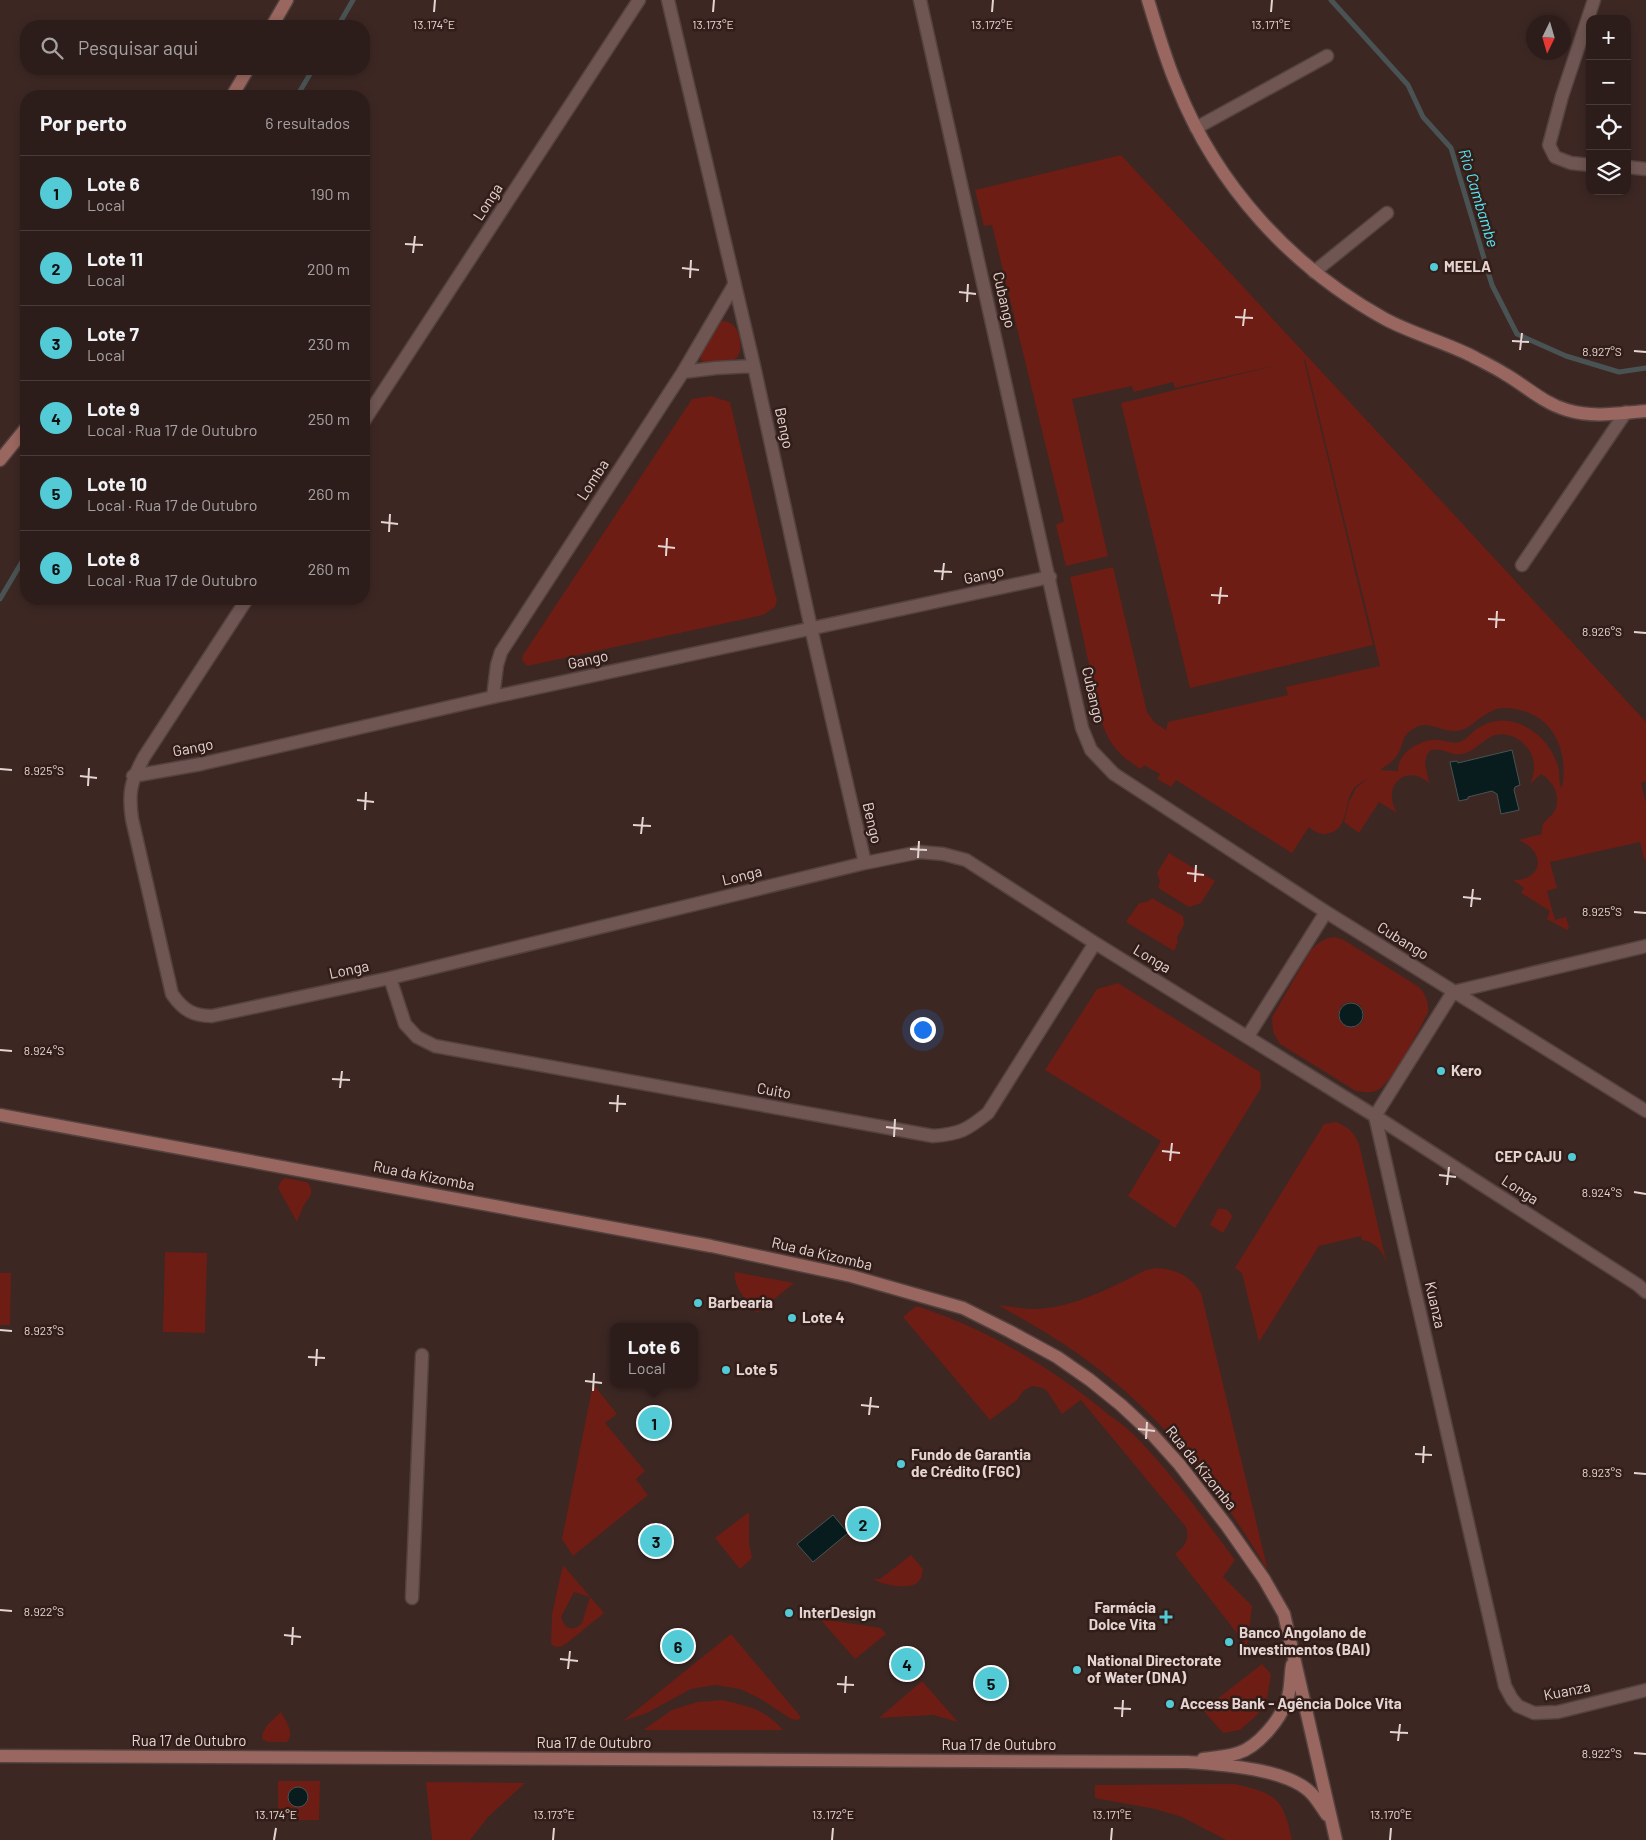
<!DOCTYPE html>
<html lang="pt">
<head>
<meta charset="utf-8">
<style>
	body { margin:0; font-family:Barlow,sans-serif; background:#392a27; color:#f1f3f6 }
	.controls { position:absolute; right:15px; top:15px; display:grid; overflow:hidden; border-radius:10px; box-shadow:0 2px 8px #0003 }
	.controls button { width:45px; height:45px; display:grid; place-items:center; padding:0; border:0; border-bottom:1px solid #483b39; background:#2d1d1a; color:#f1f3f6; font:25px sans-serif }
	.compass { position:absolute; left:1526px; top:15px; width:45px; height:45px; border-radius:50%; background:#2d1d1a; box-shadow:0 2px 8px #0003; rotate:185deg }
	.you { position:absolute; left:922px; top:1029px; width:18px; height:18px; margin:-12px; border:4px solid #fff; border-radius:50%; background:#1a73e8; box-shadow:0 0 0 8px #1a73e833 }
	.badge { display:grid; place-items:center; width:32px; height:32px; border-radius:50%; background:#52cbd7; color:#111; font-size:16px; font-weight:700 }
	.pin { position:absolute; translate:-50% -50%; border:2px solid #fff; box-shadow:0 1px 5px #0006 }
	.popup { position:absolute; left:610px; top:1323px; width:88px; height:65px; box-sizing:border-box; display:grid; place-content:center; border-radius:10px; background:#2d1d1a; filter:drop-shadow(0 1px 4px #0005); font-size:16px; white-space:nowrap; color:#a7a2a2 }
	.popup b { font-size:19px; color:#f1f3f6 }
	.popup::after { content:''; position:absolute; left:50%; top:100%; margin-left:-10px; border:10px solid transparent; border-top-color:#2d1d1a }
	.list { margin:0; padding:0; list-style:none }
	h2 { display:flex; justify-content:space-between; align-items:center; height:65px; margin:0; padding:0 20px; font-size:21px }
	h2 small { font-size:16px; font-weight:400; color:#a7a2a2 }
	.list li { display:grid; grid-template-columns:32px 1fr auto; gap:15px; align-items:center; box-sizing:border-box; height:75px; padding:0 20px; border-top:1px solid #483b39 }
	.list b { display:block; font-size:19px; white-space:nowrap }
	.list p { margin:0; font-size:16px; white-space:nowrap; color:#a7a2a2 }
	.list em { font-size:16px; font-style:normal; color:#a7a2a2 }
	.icon { flex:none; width:28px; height:28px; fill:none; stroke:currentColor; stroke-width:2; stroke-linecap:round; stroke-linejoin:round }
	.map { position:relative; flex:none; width:1646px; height:1840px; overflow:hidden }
	.search { position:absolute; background:#2d1d1a; box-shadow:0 2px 8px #0003; left:20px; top:20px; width:350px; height:55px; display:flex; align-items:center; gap:12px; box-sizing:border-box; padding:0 18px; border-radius:20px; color:#a7a2a2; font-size:19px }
	.panel { position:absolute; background:#2d1d1a; box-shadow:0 2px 8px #0003; left:20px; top:90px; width:350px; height:515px; border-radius:20px }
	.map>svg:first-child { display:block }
</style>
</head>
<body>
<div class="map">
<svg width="1646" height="1840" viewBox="0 0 1646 1840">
	<rect width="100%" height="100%" fill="#3c2723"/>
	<path fill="#6d1d14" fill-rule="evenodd" d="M1121 155 1646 722V781L1641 783 1646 803V859H1644L1640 842 1550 862 1557 888 1547 891 1555 920 1566 917 1569 928 1567 930 1547 919 1550 911 1521 893 1524 888 1513 880C1543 881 1547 851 1518 840L1542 834C1540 819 1552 819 1556 808 1560 794 1553 781 1541 774L1530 784C1535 774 1536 760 1529 750 1525 744 1518 738 1511 736 1487 728 1481 751 1462 754 1451 756 1442 747 1431 750 1421 759 1427 770 1429 783 1405 762 1381 787 1397 813L1379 802 1359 833 1344 822 1349 802 1356 788 1368 778C1364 781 1358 784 1355 787 1343 801 1350 827 1330 833 1322 836 1315 832 1309 827L1292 853 1176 780 1171 787 1157 779 1160 774 1144 765 1141 769C1119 756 1109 744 1101 720L1070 577 1113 567 1147 712 1155 723 1166 730 1168 722 1288 695 1286 687 1380 666 1305 359 1304 360 1373 645 1190 688 1121 403 1278 365 1175 388 1173 382 1134 392 1132 386 1072 399 1108 556 1066 566 1056 525 1064 521 992 225 984 226 975 190ZM1501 708C1548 707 1570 745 1562 788 1558 783 1560 777 1559 770 1555 753 1543 736 1528 728 1510 717 1490 718 1474 731 1469 735 1465 741 1459 742 1452 744 1446 741 1440 740 1422 738 1397 752 1398 771L1380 770C1387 765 1395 761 1399 752 1403 744 1402 738 1409 732 1427 716 1439 733 1457 731 1473 729 1481 712 1501 708Z
		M722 321C726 321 730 322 733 325 740 330 744 352 736 358 732 361 725 362 720 363 712 365 708 365 701 360L700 355Z
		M711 396 730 402 775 594 777 600 775 607 763 615 527 666 522 660 523 655 692 399Z
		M1169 853 1215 881 1201 903 1189 907 1158 888 1160 881 1157 873Z
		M1152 898 1183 916 1184 925 1177 937 1178 942 1174 951 1126 922 1139 903 1147 902Z
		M1335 937 1344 940 1419 987C1426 995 1429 1002 1428 1013 1418 1031 1393 1083 1376 1091 1369 1093 1363 1092 1356 1091L1280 1044 1273 1032 1272 1017 1311 950C1319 942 1324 938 1335 937ZM1348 1002C1360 1001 1367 1010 1363 1021 1354 1032 1341 1028 1338 1015L1341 1006Z
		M1118 983 1260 1072 1261 1088 1175 1228 1128 1196 1161 1141 1045 1070 1097 989Z
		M1336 1122C1348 1127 1354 1132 1359 1144L1387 1265C1383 1251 1377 1243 1362 1240L1361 1236 1319 1246 1259 1342 1242 1273 1235 1268 1324 1124Z
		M285 1178 307 1182C316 1192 309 1197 304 1205 301 1211 299 1217 297 1222L278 1188 281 1181Z
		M1218 1209C1225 1208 1230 1210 1232 1217L1223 1233 1210 1225Z
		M165 1252 207 1253 205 1333 163 1332Z
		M1156 1268C1177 1269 1190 1276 1201 1293L1268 1571C1221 1492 1166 1420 1092 1364 1062 1341 1030 1323 998 1305 1008 1306 1019 1308 1029 1309 1070 1310 1110 1288 1146 1270Z
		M735 1272 794 1283 757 1313C747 1300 733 1289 735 1272Z
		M0 1273H11L10 1325H0Z
		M916 1306C984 1327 1054 1369 1109 1415 1119 1422 1130 1430 1138 1439 1174 1476 1204 1519 1235 1560L1223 1577 1252 1606 1247 1646 1175 1554C1185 1546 1190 1540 1186 1527L1081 1400 1062 1414 1047 1391 1043 1388 1032 1386 1023 1391 1017 1400 990 1420 903 1317Z
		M593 1384 617 1414 605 1423 645 1471 636 1479 648 1495 573 1556 562 1539Z
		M749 1512V1544L752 1558 740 1569 715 1538Z
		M911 1555 923 1569C922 1574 922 1578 919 1581 911 1591 882 1585 873 1579H880Z
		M563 1565 604 1613 567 1643C561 1647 557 1649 551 1644L552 1614ZM574 1592 590 1597 582 1623C577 1629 571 1630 565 1626L561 1617Z
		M820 1619 881 1628 886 1634 855 1659Z
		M731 1634 801 1717 798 1720 791 1719 761 1699 740 1689 715 1685 691 1689 647 1713 623 1721Z
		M1262 1664 1271 1674 1267 1699 1257 1715 1240 1730 1223 1733 1203 1710Z
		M922 1681 958 1722 933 1715 879 1718Z
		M722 1700C749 1706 764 1709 783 1730H643L672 1710 697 1702Z
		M281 1712C286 1722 295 1732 287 1742H268L262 1739C262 1727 273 1720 281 1712Z
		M278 1781H320L319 1820H299L295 1812H278Z
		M426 1782 525 1783 488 1817 470 1840H432Z
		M1235 1784C1276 1794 1283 1797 1292 1840H1226L1182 1817 1155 1809 1095 1798V1785Z"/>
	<path fill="#081b1d" stroke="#4a5353" d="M1512 750 1520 785 1515 787 1514 790 1519 810 1501 814 1497 794 1492 791 1468 797V799L1459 801 1450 762 1457 761 1458 763Z
		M1339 1015a12 12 0 1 1 24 0a12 12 0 1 1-24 0Z
		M833 1515 848 1533 813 1562 797 1544Z
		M288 1797a10 10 0 1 1 20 0a10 10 0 1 1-20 0Z"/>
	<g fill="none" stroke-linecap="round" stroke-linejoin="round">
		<path stroke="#4a5353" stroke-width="5" d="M1331 0 1408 85 1423 117 1451 148 1492 285 1517 334 1566 356 1619 372 1646 368
			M338 26 353 0
			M297 96 313 69
			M0 599 26 555"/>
		<defs>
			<path id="street" d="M668 0 754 366 811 628 865 863
				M920 0 1082 728 1091 750 1114 774 1326 912 1646 1111
				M1196 128 1327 56
				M1590 165 1571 163 1555 157 1549 145 1562 96 1594 0
				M1627 167 1646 169
				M1314 272 1387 213
				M683 372 716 368 754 366
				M364 421 639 0
				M1522 565 1626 412
				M247 599 144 757C131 781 128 792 132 819L172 994C183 1010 193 1016 212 1016L390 978 865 863 920 852 943 854 966 860 1095 943 1375 1116 1638 1285 1646 1292
				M493 697 497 665 501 652 683 372 734 285
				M133 776 201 764 493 697 1050 577
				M1646 946 1453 992 1375 1116 1505 1686 1512 1699 1518 1706 1534 1713 1558 1712 1646 1690
				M390 978 405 1024 417 1037 435 1046 933 1136C960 1134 967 1130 988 1113L1095 943
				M1248 1036 1326 912
				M412 1598 422 1355"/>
			<path id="secondary" d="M1148 0C1157 29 1165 58 1177 86 1217 186 1291 267 1385 319 1411 333 1444 342 1472 356 1483 362 1494 367 1505 374 1526 386 1543 403 1567 410 1593 418 1620 413 1646 411
				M272 26 287 0
				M232 96 248 69
				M0 460 26 428
				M0 1115 711 1246 851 1276 963 1308 1009 1331 1057 1357 1090 1380 1121 1405 1151 1433 1179 1464 1227 1526 1264 1579 1284 1614 1336 1840
				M0 1756 1188 1762C1221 1765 1287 1768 1311 1793 1317 1799 1322 1808 1327 1815
				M1203 1759C1214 1757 1227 1757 1238 1753 1258 1747 1280 1720 1287 1700 1291 1690 1290 1676 1292 1665"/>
		</defs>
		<use href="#street" stroke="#54423f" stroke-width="15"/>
		<use href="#secondary" stroke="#54423f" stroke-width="15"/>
		<use href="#street" stroke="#6f5652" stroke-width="12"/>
		<use href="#secondary" stroke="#99675f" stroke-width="12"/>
	</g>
	<path fill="none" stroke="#e4d5d2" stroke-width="2" d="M434 12 435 0M713 12 714 0M992 12 993 0M1271 12 1272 0M405 244 423 245M413 253 415 236M682 268 699 270M690 278 691 260M959 292 976 294M967 302 968 284M1235 317 1253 318M1243 326 1245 309M1512 341 1529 342M1520 350 1522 333M1634 351 1646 352M381 522 398 524M389 532 390 514M658 546 675 548M666 556 667 538M934 571 952 572M942 580 944 563M1211 595 1228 596M1219 604 1221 587M1488 619 1505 620M1496 628 1497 611M1634 632 1646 633M0 769 12 770M80 776 97 778M88 786 89 768M357 800 374 802M365 810 366 792M633 825 651 826M641 834 643 817M910 849 927 850M918 858 919 841M1187 873 1204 875M1195 882 1196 865M1463 897 1481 899M1471 907 1473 889M1634 912 1646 913M0 1050 12 1051M332 1079 350 1080M340 1088 342 1071M609 1103 626 1104M617 1112 618 1095M886 1127 903 1129M894 1137 895 1119M1162 1151 1180 1153M1170 1161 1172 1143M1439 1175 1456 1177M1447 1185 1449 1167M1634 1192 1646 1194M0 1330 12 1331M308 1357 325 1358M316 1366 317 1349M585 1381 602 1383M593 1391 594 1373M861 1405 879 1407M869 1415 871 1397M1138 1429 1155 1431M1146 1439 1147 1422M1415 1454 1432 1455M1423 1463 1424 1446M1634 1473 1646 1474M0 1610 12 1611M284 1635 301 1637M292 1645 293 1627M560 1659 578 1661M568 1669 570 1651M837 1684 854 1685M845 1693 846 1676M1114 1708 1131 1709M1122 1717 1123 1700M1390 1732 1408 1733M1398 1741 1400 1724M1634 1753 1646 1754M274 1840 276 1828M553 1840 554 1828M832 1840 833 1828M1111 1840 1112 1828M1390 1840 1391 1828"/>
	<g fill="#52cbd7" stroke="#321d19" stroke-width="2">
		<circle cx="1434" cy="267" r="5"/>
		<circle cx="1441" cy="1071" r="5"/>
		<circle cx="1572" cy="1157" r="5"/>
		<circle cx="698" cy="1303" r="5"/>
		<circle cx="792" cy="1318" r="5"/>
		<circle cx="726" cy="1370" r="5"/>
		<circle cx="901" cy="1464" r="5"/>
		<circle cx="789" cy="1613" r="5"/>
		<path d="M1163.5 1609.5h5v5h5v5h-5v5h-5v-5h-5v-5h5z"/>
		<circle cx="1229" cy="1642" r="5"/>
		<circle cx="1077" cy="1670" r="5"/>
		<circle cx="1170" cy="1704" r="5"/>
	</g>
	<g text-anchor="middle" stroke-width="5" stroke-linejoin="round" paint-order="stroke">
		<g font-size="15" fill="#e4d5d2" stroke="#321d19">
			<text transform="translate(488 202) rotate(-57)" y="5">Longa</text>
			<text transform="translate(1004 300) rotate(77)" y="5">Cubango</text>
			<text transform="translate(784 428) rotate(78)" y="5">Bengo</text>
			<text transform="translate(593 480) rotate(-57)" y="5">Lomba</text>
			<text transform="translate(984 575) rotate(-12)" y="5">Gango</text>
			<text transform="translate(588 660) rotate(-12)" y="5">Gango</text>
			<text transform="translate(1093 695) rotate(77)" y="5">Cubango</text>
			<text transform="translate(193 748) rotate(-11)" y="5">Gango</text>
			<text transform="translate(872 823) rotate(77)" y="5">Bengo</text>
			<text transform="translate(742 876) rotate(-14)" y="5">Longa</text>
			<text transform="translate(1403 941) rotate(32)" y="5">Cubango</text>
			<text transform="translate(1152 959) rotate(31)" y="5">Longa</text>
			<text transform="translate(349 970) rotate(-12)" y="5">Longa</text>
			<text transform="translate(774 1091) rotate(10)" y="5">Cuito</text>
			<text transform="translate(424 1176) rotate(11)" y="5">Rua da Kizomba</text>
			<text transform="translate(1520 1190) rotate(33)" y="5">Longa</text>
			<text transform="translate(822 1254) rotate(13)" y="5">Rua da Kizomba</text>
			<text transform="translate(1435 1305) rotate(77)" y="5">Kuanza</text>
			<text transform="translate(1201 1468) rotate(51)" y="5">Rua da Kizomba</text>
			<text transform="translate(1567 1691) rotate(-11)" y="5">Kuanza</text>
			<text x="189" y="1746">Rua 17 de Outubro</text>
			<text x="594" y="1748">Rua 17 de Outubro</text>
			<text x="999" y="1750">Rua 17 de Outubro</text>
		</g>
		<g font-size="15" font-weight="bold" fill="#e4d5d2" stroke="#321d19" text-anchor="start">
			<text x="1444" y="272">MEELA</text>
			<text x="1451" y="1076">Kero</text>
			<text x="1562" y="1162" text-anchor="end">CEP CAJU</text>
			<text x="708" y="1308">Barbearia</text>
			<text x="802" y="1323">Lote 4</text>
			<text x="736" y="1375">Lote 5</text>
			<text x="911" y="1460">Fundo de Garantia<tspan x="911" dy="17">de Crédito (FGC)</tspan></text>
			<text x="1156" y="1613" text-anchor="end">Farmácia<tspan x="1156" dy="17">Dolce Vita</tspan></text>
			<text x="799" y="1618">InterDesign</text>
			<text x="1239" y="1638">Banco Angolano de<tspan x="1239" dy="17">Investimentos (BAI)</tspan></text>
			<text x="1087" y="1666">National Directorate<tspan x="1087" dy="17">of Water (DNA)</tspan></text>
			<text x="1180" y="1709">Access Bank - Agência Dolce Vita</text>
		</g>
		<g font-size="16" font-style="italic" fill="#56e7f5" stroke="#321d19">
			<text transform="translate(1479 198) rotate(73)" y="6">Rio Cambambe</text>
		</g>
	</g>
	<g font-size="12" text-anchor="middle" fill="#e4d5d2" stroke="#321d19" stroke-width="5" stroke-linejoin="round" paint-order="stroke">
		<text x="434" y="29">13.174°E</text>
		<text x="713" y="29">13.173°E</text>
		<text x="992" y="29">13.172°E</text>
		<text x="1271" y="29">13.171°E</text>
		<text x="1602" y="356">8.927°S</text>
		<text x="1602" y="636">8.926°S</text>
		<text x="44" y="775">8.925°S</text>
		<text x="1602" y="916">8.925°S</text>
		<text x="44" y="1055">8.924°S</text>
		<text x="1602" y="1197">8.924°S</text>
		<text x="44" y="1335">8.923°S</text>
		<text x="1602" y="1477">8.923°S</text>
		<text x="44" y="1616">8.922°S</text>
		<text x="1602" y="1758">8.922°S</text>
		<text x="276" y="1819">13.174°E</text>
		<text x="554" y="1819">13.173°E</text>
		<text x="833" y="1819">13.172°E</text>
		<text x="1112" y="1819">13.171°E</text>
		<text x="1391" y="1819">13.170°E</text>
	</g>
</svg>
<div class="controls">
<button>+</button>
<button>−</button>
<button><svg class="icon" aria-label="locate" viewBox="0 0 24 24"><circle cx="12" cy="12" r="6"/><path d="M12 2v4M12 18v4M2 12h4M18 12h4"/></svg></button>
<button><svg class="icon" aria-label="layers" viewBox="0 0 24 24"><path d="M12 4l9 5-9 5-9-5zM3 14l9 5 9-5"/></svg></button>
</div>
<svg class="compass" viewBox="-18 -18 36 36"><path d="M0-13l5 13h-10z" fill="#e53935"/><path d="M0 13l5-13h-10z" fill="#a7a2a2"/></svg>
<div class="you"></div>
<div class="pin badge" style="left:654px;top:1423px">1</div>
<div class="popup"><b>Lote 6</b>Local</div>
<div class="pin badge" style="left:863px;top:1524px">2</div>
<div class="pin badge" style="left:656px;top:1541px">3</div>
<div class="pin badge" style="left:907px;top:1664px">4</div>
<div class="pin badge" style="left:991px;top:1683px">5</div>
<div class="pin badge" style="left:678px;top:1646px">6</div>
<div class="search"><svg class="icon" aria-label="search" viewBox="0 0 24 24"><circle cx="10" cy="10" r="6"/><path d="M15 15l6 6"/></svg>Pesquisar aqui</div>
<section class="panel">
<h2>Por perto<small>6 resultados</small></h2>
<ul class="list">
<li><span class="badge">1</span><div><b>Lote 6</b><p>Local</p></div><em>190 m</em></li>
<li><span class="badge">2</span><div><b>Lote 11</b><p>Local</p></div><em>200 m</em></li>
<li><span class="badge">3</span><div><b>Lote 7</b><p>Local</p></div><em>230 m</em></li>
<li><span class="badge">4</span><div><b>Lote 9</b><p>Local · Rua 17 de Outubro</p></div><em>250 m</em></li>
<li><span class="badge">5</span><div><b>Lote 10</b><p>Local · Rua 17 de Outubro</p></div><em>260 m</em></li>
<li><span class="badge">6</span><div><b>Lote 8</b><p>Local · Rua 17 de Outubro</p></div><em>260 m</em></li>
</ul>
</section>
</div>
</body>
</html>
